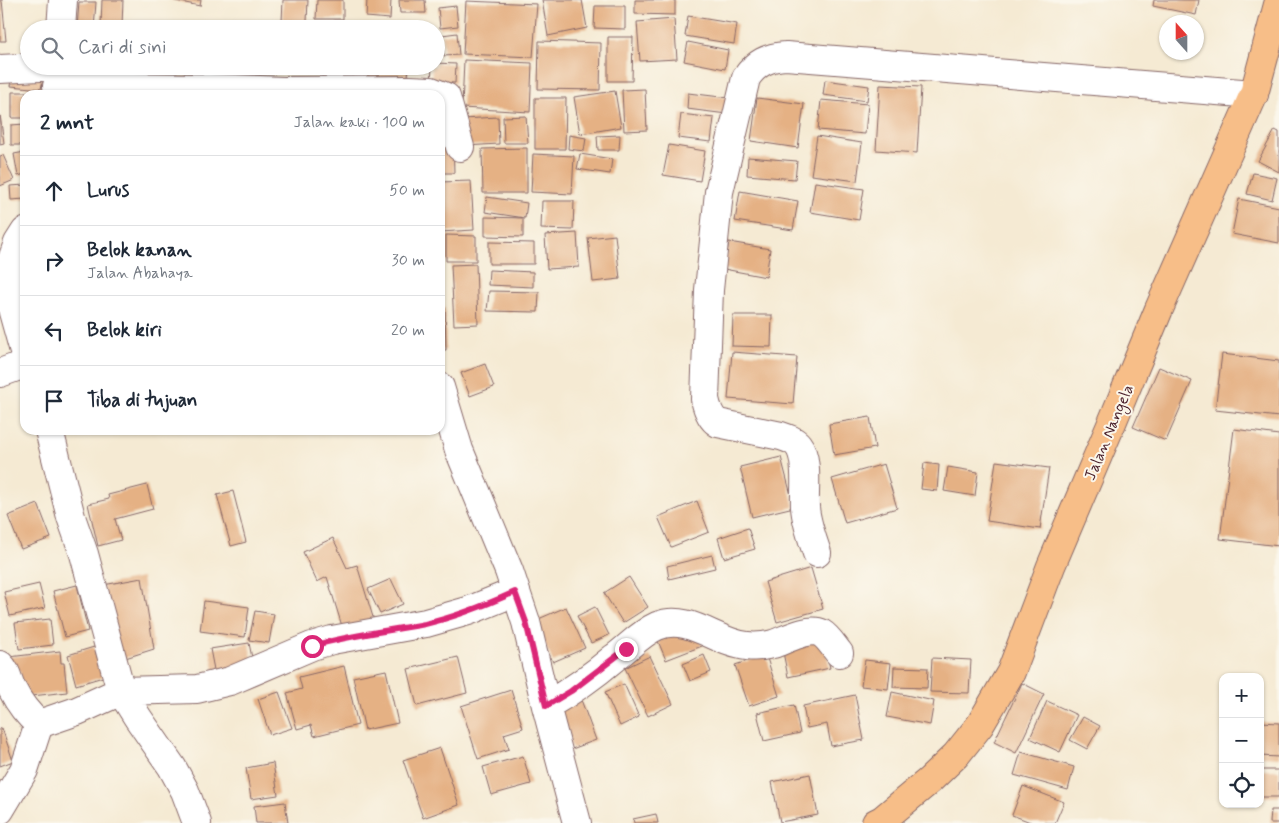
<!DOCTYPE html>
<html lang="id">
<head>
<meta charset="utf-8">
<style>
	body { margin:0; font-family:Mynerve,sans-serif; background:#f6f6f7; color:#1f2937 }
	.controls { position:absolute; right:15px; bottom:15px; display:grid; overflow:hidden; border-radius:10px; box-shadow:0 1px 4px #0004 }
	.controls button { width:45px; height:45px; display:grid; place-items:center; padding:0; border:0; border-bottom:1px solid #e0e1e3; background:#fff; color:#1f2937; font:25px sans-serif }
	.compass { position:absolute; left:1159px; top:15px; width:45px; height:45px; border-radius:50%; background:#fff; box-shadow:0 1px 4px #0004; rotate:339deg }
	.stop { position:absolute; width:15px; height:15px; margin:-11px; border:4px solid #db2777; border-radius:50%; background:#fff }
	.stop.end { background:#db2777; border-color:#fff; box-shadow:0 1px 5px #0008 }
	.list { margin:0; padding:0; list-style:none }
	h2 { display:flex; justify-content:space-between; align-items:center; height:65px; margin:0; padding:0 20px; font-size:21px }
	h2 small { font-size:16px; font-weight:400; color:#747a83 }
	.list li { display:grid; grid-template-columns:32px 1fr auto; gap:15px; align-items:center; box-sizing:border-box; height:70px; padding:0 20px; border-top:1px solid #e0e1e3 }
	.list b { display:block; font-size:19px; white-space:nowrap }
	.list p { margin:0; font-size:16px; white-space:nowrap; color:#747a83 }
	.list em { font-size:16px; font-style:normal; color:#747a83 }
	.icon { flex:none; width:28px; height:28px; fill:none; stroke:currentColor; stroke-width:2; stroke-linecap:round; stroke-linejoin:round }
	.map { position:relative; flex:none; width:1279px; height:823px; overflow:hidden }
	.search { position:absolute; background:#fff; box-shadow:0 1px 4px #0004; left:20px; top:20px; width:425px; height:55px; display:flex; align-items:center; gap:12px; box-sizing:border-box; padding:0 18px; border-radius:28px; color:#747a83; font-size:19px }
	.panel { position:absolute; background:#fff; box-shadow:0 1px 4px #0004; left:20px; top:90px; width:425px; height:345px; border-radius:15px }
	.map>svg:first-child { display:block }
</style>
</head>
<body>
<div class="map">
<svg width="1279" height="823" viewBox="0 0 1279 823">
	<rect width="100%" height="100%" fill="#fbf7ec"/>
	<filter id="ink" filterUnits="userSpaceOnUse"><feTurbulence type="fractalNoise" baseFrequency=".02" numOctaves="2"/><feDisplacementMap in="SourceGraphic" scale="10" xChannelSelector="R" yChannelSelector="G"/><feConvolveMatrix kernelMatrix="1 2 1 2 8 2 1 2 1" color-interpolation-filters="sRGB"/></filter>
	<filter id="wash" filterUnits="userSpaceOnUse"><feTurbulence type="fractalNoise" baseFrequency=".0096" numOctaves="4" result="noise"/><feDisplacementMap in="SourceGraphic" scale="20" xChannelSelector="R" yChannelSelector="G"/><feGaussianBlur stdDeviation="1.12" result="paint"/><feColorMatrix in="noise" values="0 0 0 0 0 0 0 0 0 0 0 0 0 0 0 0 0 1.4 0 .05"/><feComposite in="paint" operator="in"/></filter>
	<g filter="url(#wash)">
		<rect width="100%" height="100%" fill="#f5ead3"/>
		<g id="blocks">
			<path fill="#e5b184" d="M0 0H2L6 41H0Z
				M102 0H123L122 25H101Z
				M171 0H201L200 6Z
				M283 0H308L307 21H282Z
				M317 0H343V19H316Z
				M367 0H391L390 19 366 17Z
				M399 0H425L426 13H400Z
				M542 0H582L587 28 548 36Z
				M635 0H675V15L635 14Z
				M1154 0H1199L1196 15 1153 6Z
				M466 1 537 4 533 57 463 54Z
				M79 2H96L94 29H77Z
				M456 6 458 26 440 28 438 8Z
				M595 6H625V29L594 28Z
				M688 16 737 24 734 44 685 36Z
				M674 19 677 59 640 61 637 22Z
				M457 33 459 55 444 56 442 35Z
				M608 37H633L632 81H608Z
				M539 41 601 43 600 90 538 89Z
				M688 42 728 50 725 69 684 61Z
				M464 60 532 63 530 112 462 108Z
				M436 63 456 64 455 83 431 82 432 66H436Z
				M322 66H353V77L322 76Z
				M365 66H409L407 87 363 82Z
				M13 75 43 79 41 89 11 86Z
				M825 80 869 86 867 101 823 95Z
				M880 85 921 87 917 153 876 150Z
				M645 89 647 130 624 131 622 90Z
				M615 91 621 127 580 134 574 97Z
				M12 92H44V95H25V118H12Z
				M688 93 729 98 727 114 687 109Z
				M535 98H566L565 149H535Z
				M757 98 804 104 798 148 751 141Z
				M821 100 868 104 865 134 818 130Z
				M681 114 714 118 711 142 678 138Z
				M0 115 4 143 0 144Z
				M526 116 528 143H504L503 117Z
				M498 117 499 144 465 146 463 119Z
				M25 124V145H11V125Z
				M1275 130 1279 132V172L1258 161Z
				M569 135 586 138 584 151 568 149Z
				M620 135 619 150H598L597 136Z
				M817 136 862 143 857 181 811 175Z
				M440 137H453L454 173H440Z
				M669 145 705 151 700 181 663 175Z
				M527 148V193H483L482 149Z
				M25 152V174L18 176 14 154Z
				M533 154 574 156 572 194 531 192Z
				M580 154 612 159 610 174 577 169Z
				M3 155 14 180 0 186V156Z
				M748 157 797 161 795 179 747 175Z
				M1253 173 1277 178 1272 200 1247 194Z
				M471 181 474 230 440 232V182Z
				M815 182 864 189 859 220 810 212Z
				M25 185V199L11 200 10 186Z
				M740 191 798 201 793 230 735 221Z
				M487 197 527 203 525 218 485 212Z
				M1239 199 1279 207V243L1232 234Z
				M542 201H574L573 230 541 229Z
				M485 217 523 218V237L485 236Z
				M577 233 579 267 547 269 545 235Z
				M446 235 476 236V261H446Z
				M615 235 620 279 593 282 588 238Z
				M489 242 534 243V264H489Z
				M729 242 770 249 766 277 724 269Z
				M476 264 478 324 454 325 451 265Z
				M489 270 533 272V287L488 285Z
				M489 291 539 292 538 312 487 311Z
				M440 308H445L446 350H440Z
				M733 315H772L771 347 732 346Z
				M732 352 797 357 793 404 728 399Z
				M1222 354 1279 361V417L1215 410Z
				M485 364 494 387 470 396 461 373Z
				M1159 367 1192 381 1166 441 1133 427Z
				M870 417 875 448 834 455 829 424Z
				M1234 429 1279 435V546L1220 539Z
				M781 457 794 507 752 517 740 467Z
				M996 461 1049 468 1040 529 987 521Z
				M924 463 939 465 937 491 921 489Z
				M884 464 897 508 845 523 832 479Z
				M948 467 978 472 975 496 944 491Z
				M147 485 153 509 115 519 121 540 98 546 88 504 109 499 108 495Z
				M233 491 246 542 231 546 217 495Z
				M697 501 709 532 671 547 658 517Z
				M38 504 51 538 21 549 8 516Z
				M748 528 755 549 724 558 718 538Z
				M333 538 347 568 357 565 376 627 345 636 327 577 317 582 303 552Z
				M712 555 715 568 669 579 667 566Z
				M811 568 823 609 777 622 765 582Z
				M629 577 648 607 623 623 604 593Z
				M142 578 154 649 119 660 103 585Z
				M391 579 403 604 380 614 368 589Z
				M39 584 45 608 10 616 4 592Z
				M77 585 88 631 65 637 53 591Z
				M204 601 249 607 245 637 200 631Z
				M566 607 585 648 553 662 534 621Z
				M595 607 609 635 591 643 577 616Z
				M255 611 274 614 269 643 249 640Z
				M50 619 53 645 19 649 15 623Z
				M695 627 702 646 666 660 658 641Z
				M823 639 830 668 788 677 782 647Z
				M249 643 254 668 215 675 210 649Z
				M94 647 103 677 76 685 68 655Z
				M60 651 61 663H64L67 692 23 697 20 670 10 671 9 657Z
				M704 655 711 672 690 681 683 664Z
				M766 655 779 696 749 706 735 665Z
				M650 656 673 704 648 716 625 668Z
				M458 657 467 693 417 706 408 669Z
				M932 658 971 660 969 693 930 692Z
				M865 660 891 663 888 689 861 686Z
				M344 666 358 725 314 736 311 725 297 729 287 693 302 689 299 677Z
				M894 667 928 668 927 688 893 687Z
				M386 670 398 723 365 730 353 677Z
				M1022 683 1044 694 1016 753 994 742Z
				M624 684 639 717 620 726 605 692Z
				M511 690 523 728 504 734 509 749 478 759 461 706Z
				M279 692 292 728 270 735 258 699Z
				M892 692 934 701 930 725 887 717Z
				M855 695 864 740 831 746 827 724 807 728 803 706Z
				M580 697 596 740 572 749 556 706Z
				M1047 701 1077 715 1060 752 1030 738Z
				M794 705 800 733 764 741 757 713Z
				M1083 717 1100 726 1087 749 1070 740Z
				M1261 722 1279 723V757L1260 756Z
				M2 728 13 761 0 766V729Z
				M440 748 459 805 423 818 403 760Z
				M1021 752 1074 767 1068 790 1014 775Z
				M523 756 531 784 491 795 483 767Z
				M273 763 278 795 251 799 246 768Z
				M1260 770H1279V797H1260Z
				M810 774 818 815 780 822 772 782Z
				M1023 786 1064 802 1055 823H1033L1012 815Z
				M285 802 288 823H256L254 806Z
				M1271 810H1279V823H1270Z
				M656 814 658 823H634L633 819Z"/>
		</g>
	</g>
	<g filter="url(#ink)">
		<use href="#blocks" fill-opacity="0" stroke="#866666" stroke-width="1"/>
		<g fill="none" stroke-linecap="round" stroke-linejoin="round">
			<defs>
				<path id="minor" d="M61 29 63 0
					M0 69 59 66
					M57 86 209 88 284 91 410 90 431 91 446 97 460 147
					M25 232 18 243 7 274 13 312 25 355
					M0 373 25 364
					M440 387 459 450 509 571 526 622 546 706 577 823
					M49 430 71 517 84 554 121 691 138 718 172 767 185 791 197 823
					M817 553C812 538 806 522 805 507 804 490 809 459 798 445 794 440 787 438 781 436L718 423C710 418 707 408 705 399L709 290 719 192 746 78C756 63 768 57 786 56L1254 94
					M0 665C7 671 8 681 12 689 19 703 27 714 39 724
					M546 706C570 692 593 676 614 658 628 648 641 633 657 626 689 613 716 643 747 646 755 647 765 646 773 644 785 640 809 627 821 633 828 637 834 647 839 653
					M39 724 77 711 121 691 197 689 230 681 312 646 332 640 426 623 468 611 515 592
					M0 810 24 770 39 724"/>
				<path id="primary" d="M876 823 882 820 930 780 956 755 980 725 1011 672 1051 566 1111 425 1159 309 1254 94 1279 1"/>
			</defs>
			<use href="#minor" stroke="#866666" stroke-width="30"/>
			<use href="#primary" stroke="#866666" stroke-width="30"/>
			<use href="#minor" stroke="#fff" stroke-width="28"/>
			<use href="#primary" stroke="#f7be88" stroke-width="28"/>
		</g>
	</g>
	<g fill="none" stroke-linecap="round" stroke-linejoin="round" filter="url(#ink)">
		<path stroke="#db2777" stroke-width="6" d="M312 646C349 635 387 631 425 624 456 617 486 605 515 592L526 622 546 706 571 691 626 649"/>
	</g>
	<g text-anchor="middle" stroke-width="4" stroke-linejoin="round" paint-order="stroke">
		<g font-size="16" fill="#4a1f2b" stroke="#fbf7ec">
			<text transform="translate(1108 432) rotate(-67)" y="6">Jalan Nangela</text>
		</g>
	</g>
</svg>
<div class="controls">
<button>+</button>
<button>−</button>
<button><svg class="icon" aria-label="locate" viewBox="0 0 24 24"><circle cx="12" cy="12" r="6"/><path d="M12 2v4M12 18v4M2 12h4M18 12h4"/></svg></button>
</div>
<svg class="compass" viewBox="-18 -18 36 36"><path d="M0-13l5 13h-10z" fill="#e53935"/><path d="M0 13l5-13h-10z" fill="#747a83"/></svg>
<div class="stop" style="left:312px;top:646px"></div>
<div class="stop end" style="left:626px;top:649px"></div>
<div class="search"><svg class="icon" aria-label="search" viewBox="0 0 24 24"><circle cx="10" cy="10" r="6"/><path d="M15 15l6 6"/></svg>Cari di sini</div>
<section class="panel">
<h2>2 mnt<small>Jalan kaki · 100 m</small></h2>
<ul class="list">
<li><svg class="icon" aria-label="ahead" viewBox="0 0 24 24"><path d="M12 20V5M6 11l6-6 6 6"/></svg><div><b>Lurus</b></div><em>50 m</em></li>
<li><svg class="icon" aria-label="right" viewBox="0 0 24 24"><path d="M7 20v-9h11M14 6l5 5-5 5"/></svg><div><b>Belok kanan</b><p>Jalan Abahaya</p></div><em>30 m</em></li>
<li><svg class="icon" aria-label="left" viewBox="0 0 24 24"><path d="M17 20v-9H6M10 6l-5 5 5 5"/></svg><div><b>Belok kiri</b></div><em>20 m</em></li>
<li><svg class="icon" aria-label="arrive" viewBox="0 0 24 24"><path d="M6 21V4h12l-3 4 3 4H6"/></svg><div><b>Tiba di tujuan</b></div></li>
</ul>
</section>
</div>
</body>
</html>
